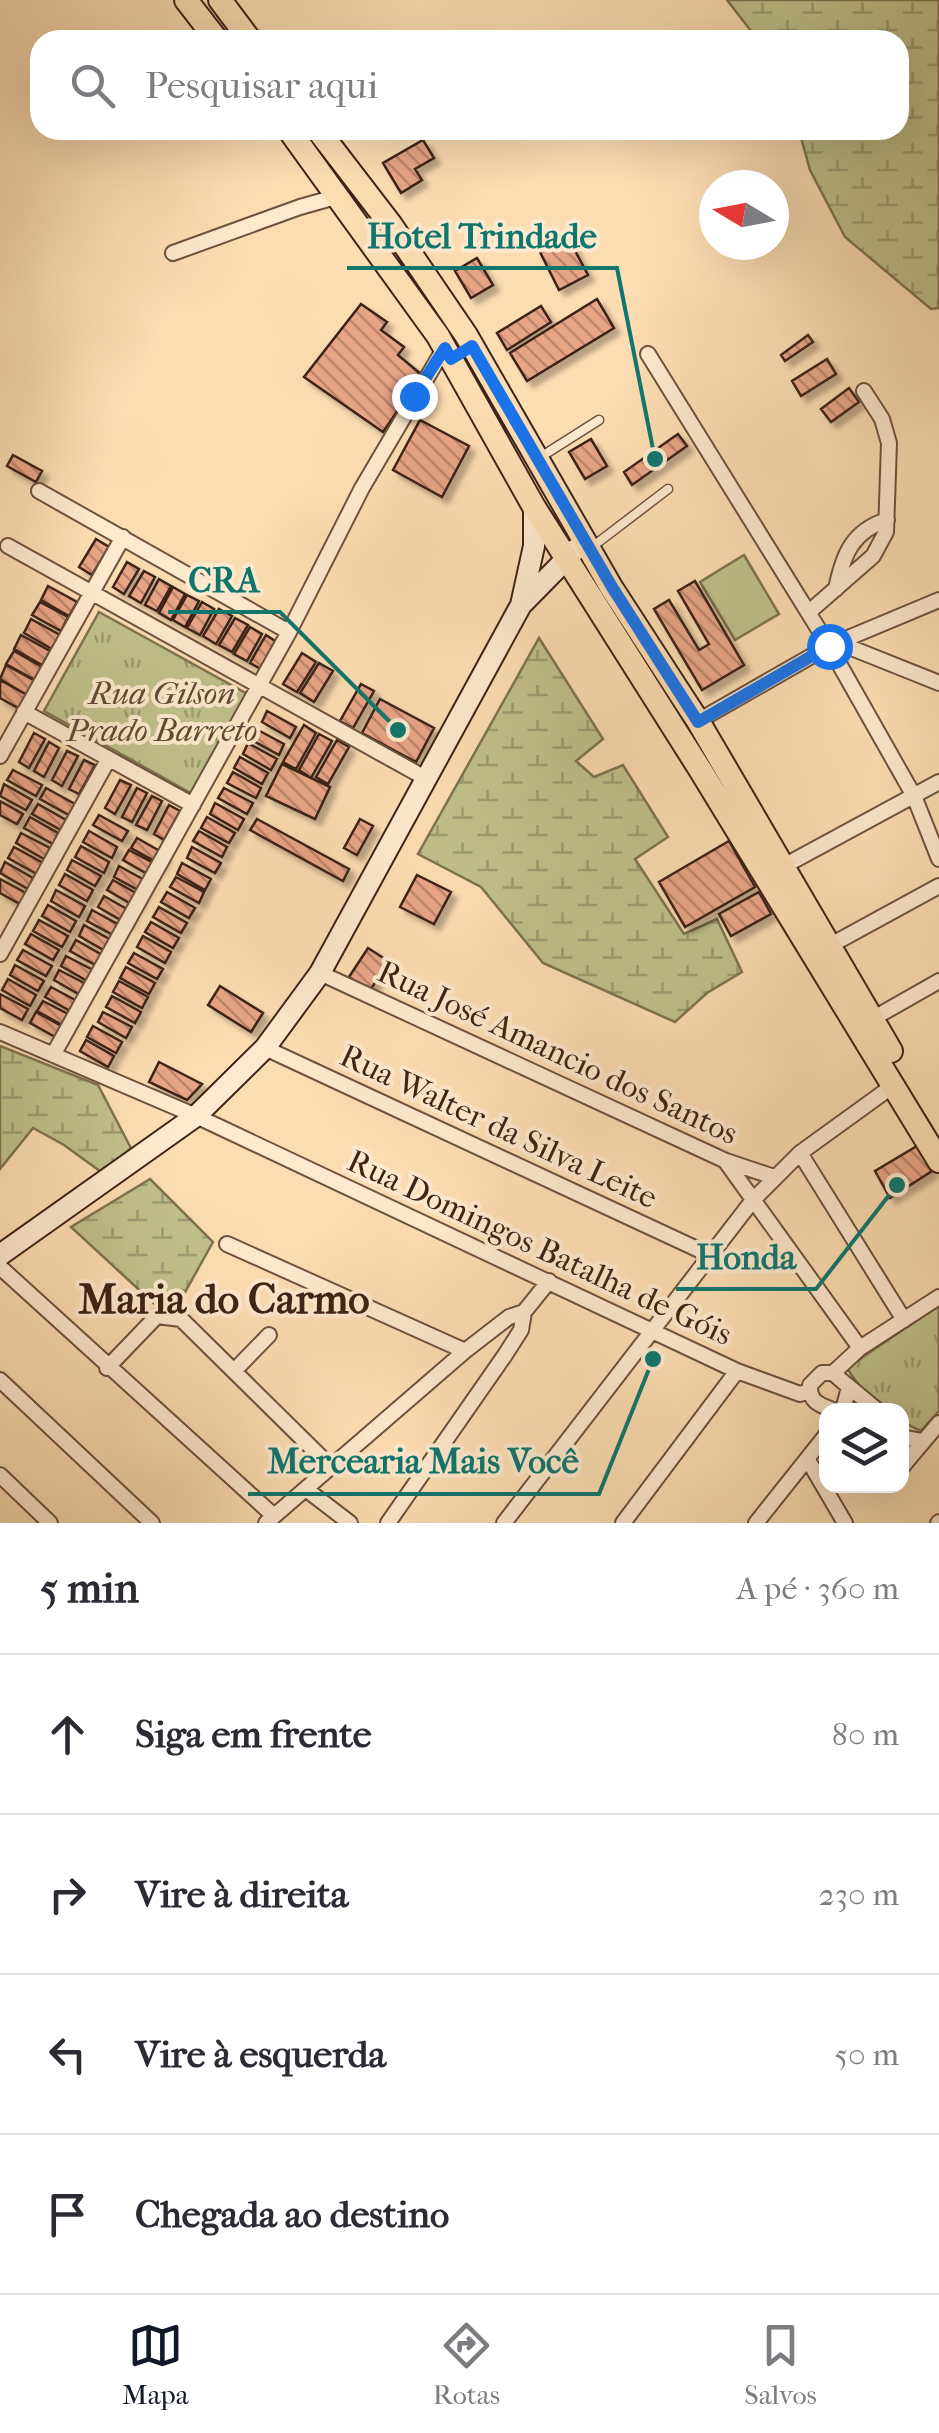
<!DOCTYPE html>
<html lang="pt">
<head>
<meta charset="utf-8">
<style>
	body { margin:0; font-family:"IM FELL French Canon",serif; background:#f7f7f7; color:#2b2b33 }
	.controls { position:absolute; right:30px; bottom:30px; display:grid; overflow:hidden; border-radius:20px; box-shadow:0 10px 40px #0002 }
	.controls button { width:90px; height:90px; display:grid; place-items:center; padding:0; border:0; border-bottom:2px solid #e1e1e2; background:#fff; color:#2b2b33; font:50px sans-serif }
	.compass { position:absolute; left:699px; top:170px; width:90px; height:90px; border-radius:50%; background:#fff; box-shadow:0 10px 40px #0002; rotate:280deg }
	.stop { position:absolute; width:30px; height:30px; margin:-22px; border:8px solid #1a73e8; border-radius:50%; background:#fff }
	.stop.end { background:#1a73e8; border-color:#fff; box-shadow:0 2px 10px #0008 }
	.list { margin:0; padding:0; list-style:none }
	h2 { display:flex; justify-content:space-between; align-items:center; height:130px; margin:0; padding:0 40px; font-size:42px }
	h2 small { font-size:32px; font-weight:400; color:#7c7c81 }
	.list li { display:grid; grid-template-columns:65px 1fr auto; gap:30px; align-items:center; box-sizing:border-box; height:160px; padding:0 40px; border-top:2px solid #e1e1e2 }
	.list b { display:block; font-size:38px; white-space:nowrap }
	.list em { font-size:32px; font-style:normal; color:#7c7c81 }
	.icon { flex:none; width:55px; height:55px; fill:none; stroke:currentColor; stroke-width:2; stroke-linecap:round; stroke-linejoin:round }
	.map { position:relative; flex:none; width:939px; height:1523px; overflow:hidden }
	.search { position:absolute; background:#fff; box-shadow:0 10px 40px #0002; left:30px; right:30px; top:30px; height:110px; display:flex; align-items:center; gap:25px; box-sizing:border-box; padding:0 35px; border-radius:30px; color:#7c7c81; font-size:38px }
	.sheet { height:770px; background:#fff }
	nav { display:flex; justify-content:space-around; align-items:center; box-sizing:border-box; height:140px; border-top:2px solid #e1e1e2; background:#fff; font-size:28px; color:#7c7c81 }
	nav a { display:grid; justify-items:center; gap:5px }
	nav .on { color:#111827 }
	.map>svg:first-child { display:block }
</style>
</head>
<body>
<div class="map">
<svg width="939" height="1523" viewBox="0 0 939 1523">
	<defs>
		<pattern id="grass-tufts" width="24" height="20" patternUnits="userSpaceOnUse" patternTransform="scale(2.5)"><rect width="24" height="20" fill="#c0c08b"/><path d="M3 7l-1-3M5 7V3M7 7l1-3M15 17l-1-3M17 17v-4M19 17l1-3" fill="none" stroke="#9d9c71"/></pattern>
		<pattern id="wetland-marsh" width="20" height="14" patternUnits="userSpaceOnUse" patternTransform="scale(2.5)"><rect width="20" height="14" fill="#c0c08b"/><path d="M1 5h8M5 5V1M11 12h8M15 12V8" fill="none" stroke="#9d9c71"/></pattern>
		<pattern id="building-back-hatch" width="6" height="6" patternUnits="userSpaceOnUse" patternTransform="scale(2.5)"><rect width="6" height="6" fill="#e8a586"/><path d="M-1 5l2 2M0 0l6 6M5-1l2 2" fill="none" stroke="#bd866d"/></pattern>
		<filter id="shadow"><feDropShadow dx="6" dy="6" stdDeviation="2.5" flood-color="#0004"/></filter>
	</defs>
	<rect width="100%" height="100%" fill="#fcddb2"/>
	<filter id="stains"><feTurbulence type="fractalNoise" baseFrequency=".002" numOctaves="4"/><feColorMatrix values="0 0 0 0 .2 0 0 0 0 .09 0 0 0 0 .02 0 0 0 .5 -.17"/></filter>
	<radialGradient id="worn" r=".72"><stop offset=".6" stop-color="#630" stop-opacity="0"/><stop offset="1" stop-color="#630" stop-opacity=".3"/></radialGradient>
	<path fill="url(#grass-tufts)" stroke="#7e7250" stroke-width="2.5" d="M99 612 251 696 196 796 44 711Z
		M939 1305V1411L921 1431 902 1422V1410C877 1410 859 1388 847 1368Z"/>
	<path fill="url(#wetland-marsh)" stroke="#7e7250" stroke-width="2.5" d="M727 0H939V308L931 309 845 237 810 170 799 130H899V40H758Z
		M539 638 603 739 576 761 594 777 623 765 668 837 635 859 684 934 717 919 742 972 707 993 675 1022 543 963 481 887 418 854Z
		M0 1046 98 1085 135 1156 104 1174 64 1145 33 1128 0 1169Z
		M150 1179 213 1242 179 1303 162 1311 71 1227Z"/>
	<path fill="#c0c08b" stroke="#7e7250" stroke-width="2.5" d="M744 555 779 614 735 640 700 582Z"/>
	<path fill="url(#building-back-hatch)" stroke="#3d2316" stroke-width="2.5" filter="url(#shadow)" d="M423 140 434 158 415 169 422 180 401 193 383 163Z
		M565 232 588 275 559 290 537 246Z
		M477 258 493 285 471 298 455 271Z
		M597 299 614 328 527 381 510 353Z
		M361 304 387 322 381 330 404 347 398 355 422 375 383 432 304 377Z
		M541 306 551 322 507 350 497 333Z
		M808 335 813 342 785 361 781 355Z
		M827 359 836 374 801 396 792 381Z
		M849 388 859 402 831 422 821 409Z
		M420 420 469 446 442 497 393 470Z
		M678 434 687 446 632 485 624 472Z
		M591 439 607 466 585 479 569 452Z
		M13 455 42 471 36 482 7 466Z
		M96 539 109 547 92 575 79 567Z
		M127 562 139 569 124 594 113 587Z
		M144 571 155 577 141 603 129 596Z
		M159 579 171 586 157 611 145 605Z
		M695 581 744 665 702 690 654 609 669 600 699 650 709 644 678 591Z
		M48 586 77 602 69 616 41 600Z
		M173 587 185 594 171 620 159 613Z
		M187 595 199 601 185 627 173 620Z
		M40 602 68 617 61 631 32 615Z
		M202 602 214 609 200 635 187 628Z
		M219 609 232 616 216 644 203 636Z
		M235 618 248 625 232 652 219 645Z
		M31 619 60 635 52 649 24 633Z
		M250 627 262 634 247 661 234 654Z
		M21 635 50 651 42 665 14 649Z
		M266 635 278 643 263 670 250 663Z
		M14 651 42 667 35 680 6 664Z
		M302 653 316 662 297 692 283 684Z
		M319 663 333 671 314 702 300 693Z
		M6 665 35 681 27 695 0 679Z
		M0 680 27 695 20 709 0 698Z
		M361 684 374 691 353 728 340 721Z
		M380 699 434 728 416 762 362 733Z
		M267 711 296 727 290 738 262 722Z
		M304 725 316 733 296 769 283 762Z
		M256 729 284 744 279 755 250 739Z
		M34 733 45 739 29 768 19 762Z
		M319 734 332 741 311 778 299 770Z
		M337 740 349 747 328 784 316 777Z
		M49 742 59 748 44 777 34 771Z
		M248 743 277 759 271 770 243 754Z
		M67 751 78 756 62 786 52 780Z
		M240 757 268 773 262 784 234 768Z
		M84 760 95 765 79 794 69 789Z
		M282 764 330 787 315 819 266 796Z
		M13 770 42 785 36 796 7 780Z
		M233 772 261 788 256 798 227 783Z
		M120 780 131 785 115 814 105 808Z
		M4 784 32 800 26 810 0 796Z
		M46 788 75 804 69 815 40 799Z
		M137 788 147 793 132 822 122 817Z
		M224 788 253 803 247 814 218 798Z
		M152 796 162 801 147 830 136 825Z
		M0 801 23 814 17 824 0 815Z
		M215 803 244 819 238 830 210 814Z
		M38 804 66 820 61 830 32 814Z
		M169 805 180 811 164 840 154 834Z
		M99 815 128 831 122 841 93 825Z
		M30 817 58 833 53 844 24 828Z
		M207 817 235 833 229 843 201 828Z
		M257 819 349 869 343 881 250 830Z
		M360 819 373 826 357 855 344 848Z
		M89 831 117 847 112 858 83 842Z
		M199 831 227 847 222 857 193 841Z
		M21 833 50 848 44 859 16 843Z
		M137 838 165 854 160 864 131 848Z
		M729 841 755 887 685 927 659 882Z
		M81 846 109 862 104 873 75 857Z
		M14 847 43 863 37 874 8 858Z
		M192 847 221 863 215 873 187 858Z
		M129 850 157 865 151 876 123 860Z
		M72 860 101 876 95 886 67 870Z
		M5 862 33 878 28 889 0 873Z
		M182 863 211 879 205 890 177 874Z
		M119 866 148 882 142 892 114 877Z
		M65 874 93 890 87 901 59 885Z
		M417 875 451 892 434 924 400 907Z
		M176 877 204 892 199 903 170 887Z
		M0 879 26 893 20 904 0 893Z
		M113 880 141 896 135 906 107 890Z
		M56 890 85 906 79 917 51 901Z
		M167 892 195 908 189 918 161 902Z
		M759 892 771 914 731 936 719 914Z
		M104 896 132 912 126 923 98 907Z
		M48 905 76 921 70 932 42 916Z
		M159 907 187 923 181 933 153 917Z
		M92 910 121 926 115 936 87 921Z
		M39 920 68 936 62 947 33 931Z
		M151 922 179 938 173 948 145 932Z
		M84 925 113 941 107 952 79 936Z
		M31 934 59 950 53 960 25 944Z
		M143 936 171 952 165 963 137 947Z
		M76 940 104 956 99 967 70 951Z
		M368 948 388 961 370 991 349 977Z
		M23 950 52 966 46 976 17 960Z
		M134 953 163 969 157 979 128 963Z
		M66 956 95 971 89 982 61 966Z
		M15 965 44 981 38 991 10 975Z
		M126 967 155 983 149 994 120 978Z
		M59 970 88 985 82 996 54 980Z
		M8 979 36 995 30 1006 2 990Z
		M119 981 148 997 142 1008 113 992Z
		M220 986 263 1013 251 1032 208 1005Z
		M51 987 79 1002 74 1013 45 997Z
		M0 994 28 1009 22 1020 0 1008Z
		M112 996 141 1012 135 1023 106 1007Z
		M43 1001 72 1016 66 1027 37 1011Z
		M36 1012 65 1028 59 1039 30 1023Z
		M103 1012 132 1027 126 1038 98 1022Z
		M93 1026 122 1042 116 1053 87 1037Z
		M86 1040 114 1056 108 1067 80 1051Z
		M159 1062 202 1084 187 1100 149 1082Z
		M917 1146 932 1171 890 1198 875 1171Z"/>
	<g fill="none" stroke-linecap="round" stroke-linejoin="round">
		<defs>
			<path id="service" d="M539 458 599 420
				M592 547 668 489"/>
			<path id="minor" d="M173 253 300 207 339 196
				M648 354 829 646 914 796 939 859
				M39 491 289 632
				M8 546 427 779
				M836 589C843 555 852 531 887 520
				M809 612 873 556 886 532 889 443 882 419 864 391
				M839 643 939 683
				M24 712 193 805
				M698 721 829 646 939 600
				M0 756 123 537
				M782 867 939 782
				M829 946 939 886
				M0 954 108 760
				M320 973 726 1161 774 1177
				M872 1019 939 981
				M0 1032 196 1116 737 1371 800 1394 810 1391
				M265 1048 710 1255
				M53 1055 289 632 362 488 445 347
				M800 1153 904 1320
				M726 1162 860 1348
				M227 1244 465 1351
				M0 1267 274 1516
				M107 1368 157 1316 181 1319 332 1468
				M235 1370 269 1335
				M833 1373 860 1348 939 1297
				M0 1380 152 1523
				M847 1385 877 1410
				M833 1410C820 1405 809 1402 810 1385L822 1373H833L849 1387 843 1410
				M902 1437 922 1441
				M808 1460 845 1523
				M902 1467 939 1423
				M0 1475 50 1523
				M307 1490 350 1523
				M266 1523 465 1351 509 1317 524 1312 549 1281
				M388 1523 505 1355 521 1330 524 1312
				M504 1523 753 1200 800 1153 894 1085
				M623 1523 737 1371
				M756 1523 826 1435
				M938 1523 939 1522"/>
			<path id="secondary" d="M523 603 576 549
				M0 1255 196 1116 265 1048 320 973 521 605 534 546V507"/>
			<path id="primary" d="M186 0 217 40
				M220 0 250 40
				M289 130 438 336 534 507 701 771 939 1161
				M318 130 391 225 466 335 611 587 698 721 891 1051"/>
		</defs>
		<use href="#service" stroke="#6d523d" stroke-width="11"/>
		<use href="#minor" stroke="#6d523d" stroke-width="18"/>
		<use href="#secondary" stroke="#3d2316" stroke-width="24"/>
		<use href="#primary" stroke="#3d2316" stroke-width="26"/>
		<use href="#service" stroke="#fde9cd" stroke-width="8"/>
		<use href="#minor" stroke="#fde9cd" stroke-width="14"/>
		<use href="#secondary" stroke="#fde9cd" stroke-width="20"/>
		<use href="#primary" stroke="#fcddb2" stroke-width="22"/>
	</g>
	<g fill="none" stroke-linecap="round" stroke-linejoin="round">
		<path stroke="#1a73e8" stroke-width="12" d="M414 396 445 348 451 359 472 346 612 587 698 722 829 646"/>
	</g>
	<g text-anchor="middle" stroke-width="8" stroke-linejoin="round" paint-order="stroke">
		<g font-size="32" font-style="italic" fill="#5e4a33" stroke="#fde9cd">
			<text x="162" y="704">Rua Gilson<tspan x="162" dy="37">Prado Barreto</tspan></text>
		</g>
		<g font-size="32" fill="#3d2316" stroke="#fde9cd">
			<text transform="translate(558 1052) rotate(25)" y="11">Rua José Amancio dos Santos</text>
			<text transform="translate(499 1126) rotate(25)" y="11">Rua Walter da Silva Leite</text>
			<text transform="translate(540 1247) rotate(25)" y="11">Rua Domingos Batalha de Góis</text>
		</g>
		<g font-size="42" font-weight="bold" fill="#3d2316" stroke="#fde9cd">
			<text x="224" y="1313">Maria do Carmo</text>
		</g>
	</g>
	<path fill="none" stroke="#0f766e" stroke-width="4" d="M655 459L617 268H347M398 730L280 612H168M897 1185L816 1289H676M653 1359L599 1494H248"/>
	<g fill="#0f766e" stroke="#fde9cd" stroke-width="4">
		<circle cx="655" cy="459" r="10"/>
		<circle cx="398" cy="730" r="10"/>
		<circle cx="897" cy="1185" r="10"/>
		<circle cx="653" cy="1359" r="10"/>
	</g>
	<g font-size="35" text-anchor="middle" font-weight="bold" fill="#0f766e" stroke="#fde9cd" stroke-width="8" stroke-linejoin="round" paint-order="stroke">
		<text x="482" y="248">Hotel Trindade</text>
		<text x="224" y="592">CRA</text>
		<text x="746" y="1269">Honda</text>
		<text x="423" y="1473">Mercearia Mais Você</text>
	</g>
	<rect width="100%" height="100%" filter="url(#stains)"/>
	<rect width="100%" height="100%" fill="url(#worn)"/>
</svg>
<div class="controls">
<button><svg class="icon" aria-label="layers" viewBox="0 0 24 24"><path d="M12 4l9 5-9 5-9-5zM3 14l9 5 9-5"/></svg></button>
</div>
<svg class="compass" viewBox="-18 -18 36 36"><path d="M0-13l5 13h-10z" fill="#e53935"/><path d="M0 13l5-13h-10z" fill="#7c7c81"/></svg>
<div class="stop" style="left:829px;top:646px"></div>
<div class="stop end" style="left:414px;top:396px"></div>
<div class="search"><svg class="icon" aria-label="search" viewBox="0 0 24 24"><circle cx="10" cy="10" r="6"/><path d="M15 15l6 6"/></svg>Pesquisar aqui</div>
</div>
<section class="sheet">
<h2>5 min<small>A pé · 360 m</small></h2>
<ul class="list">
<li><svg class="icon" aria-label="ahead" viewBox="0 0 24 24"><path d="M12 20V5M6 11l6-6 6 6"/></svg><div><b>Siga em frente</b></div><em>80 m</em></li>
<li><svg class="icon" aria-label="right" viewBox="0 0 24 24"><path d="M7 20v-9h11M14 6l5 5-5 5"/></svg><div><b>Vire à direita</b></div><em>230 m</em></li>
<li><svg class="icon" aria-label="left" viewBox="0 0 24 24"><path d="M17 20v-9H6M10 6l-5 5 5 5"/></svg><div><b>Vire à esquerda</b></div><em>50 m</em></li>
<li><svg class="icon" aria-label="arrive" viewBox="0 0 24 24"><path d="M6 21V4h12l-3 4 3 4H6"/></svg><div><b>Chegada ao destino</b></div></li>
</ul>
</section>
<nav>
<a class="on"><svg class="icon" aria-label="map" viewBox="0 0 24 24"><path d="M3 6l6-2 6 2 6-2v14l-6 2-6-2-6 2zM9 4v14M15 6v14"/></svg>Mapa</a>
<a><svg class="icon" aria-label="directions" viewBox="0 0 24 24"><path d="M12 3l9 9-9 9-9-9zM9 14v-3h6M13 9l2 2-2 2"/></svg>Rotas</a>
<a><svg class="icon" aria-label="saved" viewBox="0 0 24 24"><path d="M7 4h10v16l-5-4-5 4z"/></svg>Salvos</a>
</nav>
</body>
</html>
